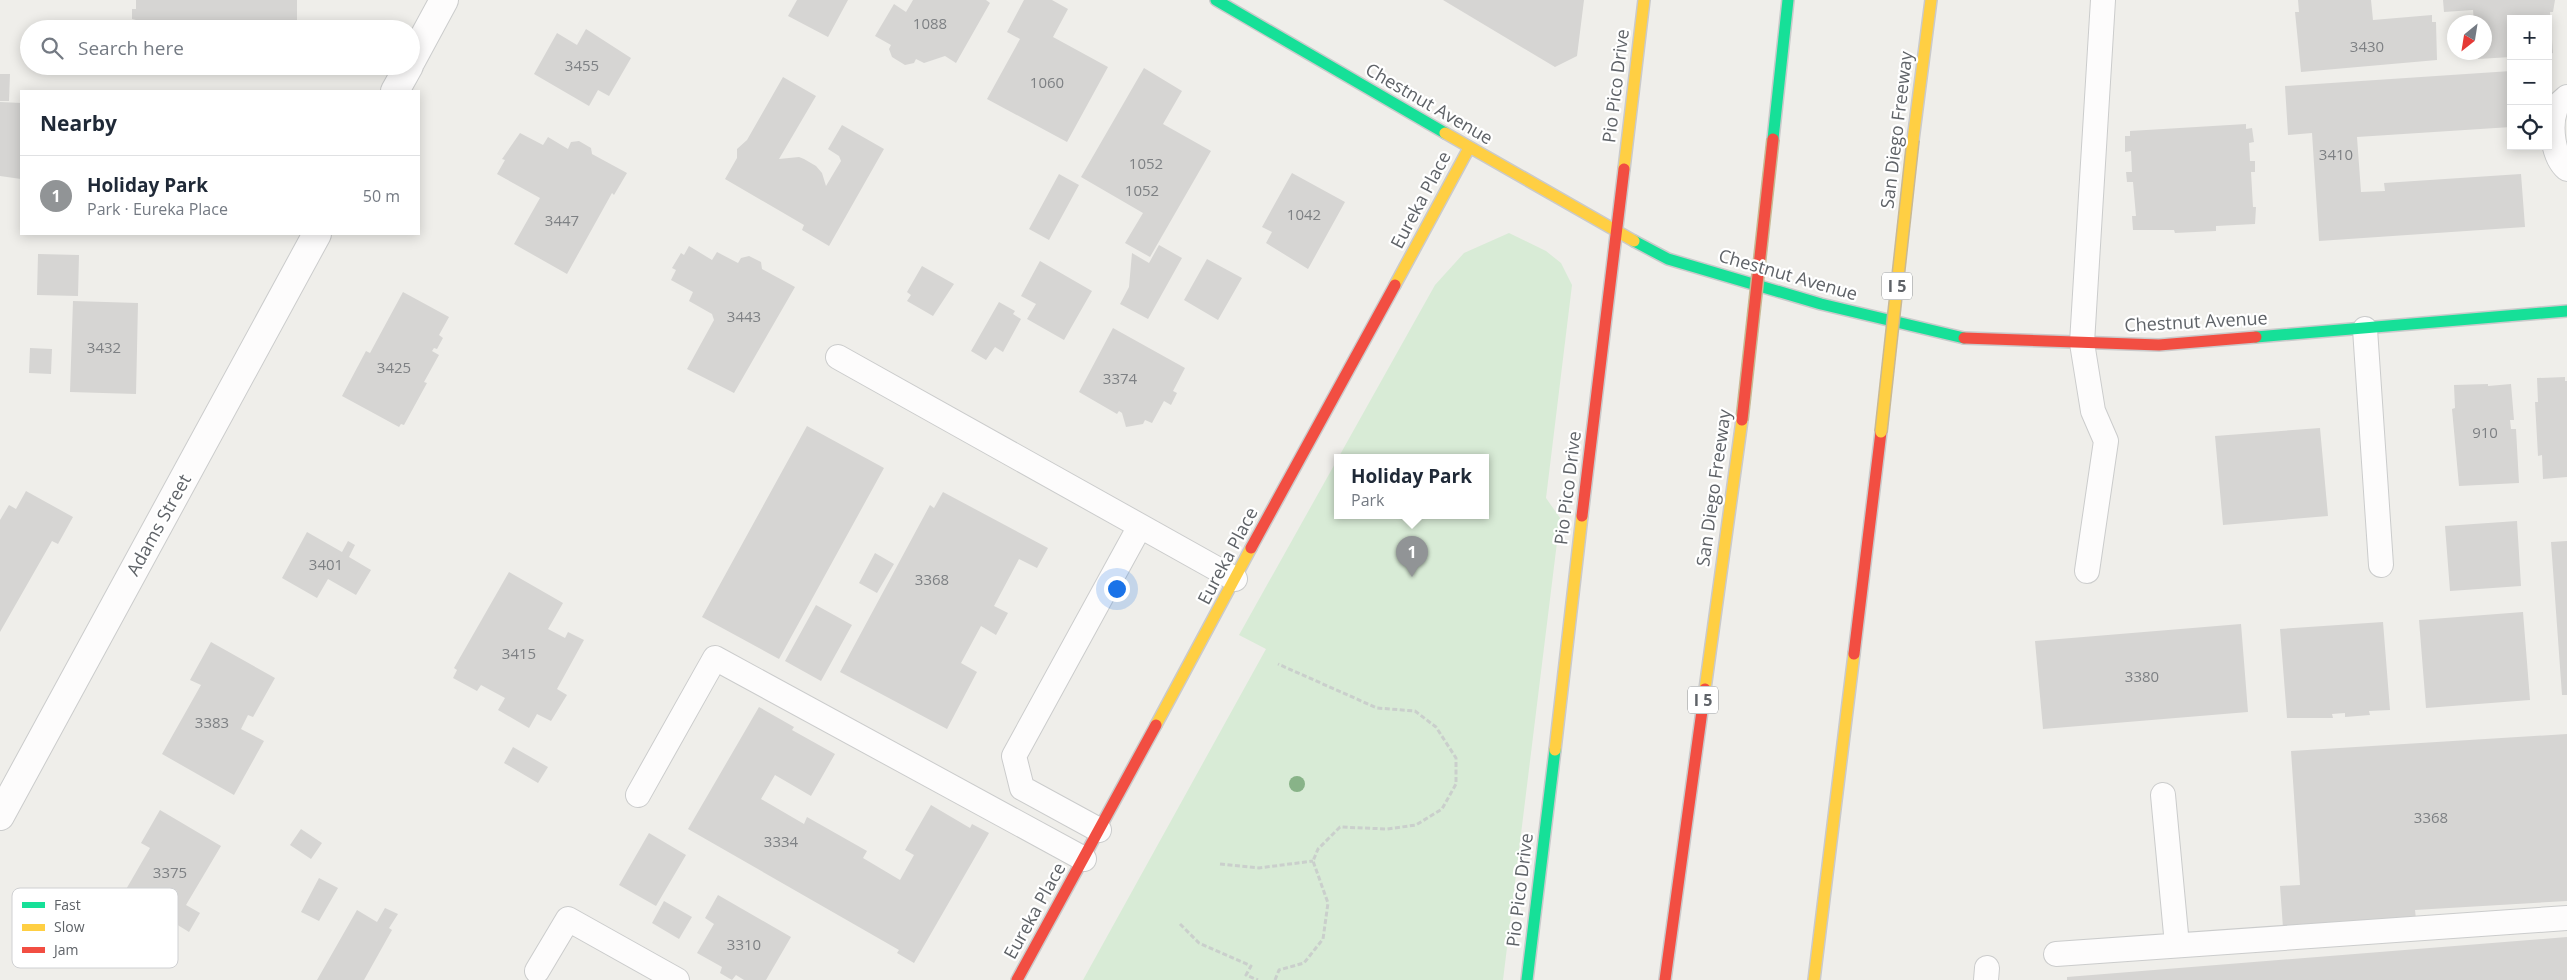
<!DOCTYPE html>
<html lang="en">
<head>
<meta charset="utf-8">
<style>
	body { margin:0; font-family:"Open Sans",sans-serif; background:#f6f6f7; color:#1f2937 }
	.controls { position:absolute; right:15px; top:15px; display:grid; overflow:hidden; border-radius:0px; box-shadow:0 2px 12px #0003 }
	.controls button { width:45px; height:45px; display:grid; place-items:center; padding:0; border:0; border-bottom:1px solid #e0e1e3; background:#fff; color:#1f2937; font:25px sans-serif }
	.compass { position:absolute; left:2447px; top:15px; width:45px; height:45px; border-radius:50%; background:#fff; box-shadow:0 2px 12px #0003; rotate:210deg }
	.you { position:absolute; left:1116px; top:588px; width:18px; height:18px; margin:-12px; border:4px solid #fff; border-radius:50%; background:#1a73e8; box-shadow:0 0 0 8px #1a73e833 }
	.badge { display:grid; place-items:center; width:32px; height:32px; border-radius:50%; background:#919496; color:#fff; font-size:16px; font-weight:700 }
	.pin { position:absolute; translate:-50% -41px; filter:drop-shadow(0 1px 2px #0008) }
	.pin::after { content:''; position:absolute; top:26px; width:18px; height:15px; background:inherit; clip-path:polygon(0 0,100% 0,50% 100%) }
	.popup { position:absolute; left:1334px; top:454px; width:155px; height:65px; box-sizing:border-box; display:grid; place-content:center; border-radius:0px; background:#fff; filter:drop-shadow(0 1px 4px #0005); font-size:16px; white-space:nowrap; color:#747a83 }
	.popup b { font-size:19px; color:#1f2937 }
	.popup::after { content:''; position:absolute; left:50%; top:100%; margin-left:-10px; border:10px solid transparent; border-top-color:#fff }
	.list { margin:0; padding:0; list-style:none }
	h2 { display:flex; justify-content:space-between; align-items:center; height:65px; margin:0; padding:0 20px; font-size:21px }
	h2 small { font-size:16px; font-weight:400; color:#747a83 }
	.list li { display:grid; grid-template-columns:32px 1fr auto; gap:15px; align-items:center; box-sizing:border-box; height:80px; padding:0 20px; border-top:1px solid #e0e1e3 }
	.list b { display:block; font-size:19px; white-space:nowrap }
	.list p { margin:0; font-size:16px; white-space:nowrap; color:#747a83 }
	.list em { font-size:16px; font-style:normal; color:#747a83 }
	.icon { flex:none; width:28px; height:28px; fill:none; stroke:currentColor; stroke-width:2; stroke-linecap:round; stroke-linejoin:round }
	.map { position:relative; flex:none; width:2567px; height:980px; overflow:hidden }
	.search { position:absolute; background:#fff; box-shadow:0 2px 12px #0003; left:20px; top:20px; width:400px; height:55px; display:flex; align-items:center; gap:12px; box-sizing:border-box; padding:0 18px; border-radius:28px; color:#747a83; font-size:19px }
	.panel { position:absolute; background:#fff; box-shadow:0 2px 12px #0003; left:20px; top:90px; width:400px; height:145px; border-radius:0px }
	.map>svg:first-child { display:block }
</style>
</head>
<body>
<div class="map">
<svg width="2567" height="980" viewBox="0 0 2567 980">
	<rect width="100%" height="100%" fill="#efeeea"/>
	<path fill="#d8ebd6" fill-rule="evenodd" d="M1509 233 1546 251 1561 263 1572 285 1546 498 1560 518 1503 980H1083L1266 649 1239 635 1435 285 1464 253ZM1338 458H1486V516H1338Z"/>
	<path fill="#d6d5d3" d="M136 0H297V29L135 28 136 20 132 19V9H136Z
		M797 0H848L828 37 788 16Z
		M913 0H986L990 3 956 63 945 56 924 63 916 59 914 63 905 65 892 57 889 49 891 45 875 36 894 4 906 12Z
		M1024 0H1052L1068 9 1053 37 1108 67 1067 142 987 99 1020 39 1007 32Z
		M1443 0H1584L1577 56 1555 67Z
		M2298 0H2371L2373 20 2432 15V22H2436L2437 60 2301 72 2295 12H2299Z
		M2443 0H2555L2553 12H2550L2553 53 2548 54V19H2511V57L2478 59 2477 52H2484V22H2474L2473 10 2444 12Z
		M586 29 631 58 609 96 598 90 589 106 534 74 557 33 577 45Z
		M1144 68 1182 91 1163 124 1211 151 1150 257 1125 243 1143 213 1081 177Z
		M2511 71V127L2357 137 2361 192 2385 191 2384 183 2521 174 2525 227 2319 241 2312 133 2288 135 2285 86Z
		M0 74H10L9 101H0Z
		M783 77 816 96 779 159 799 157 804 159 816 166 822 173 826 186 841 161 839 156 828 149 842 125 884 149 829 246 802 230 804 225 725 179 737 158V149L747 140Z
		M0 102 21 103V179L0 176Z
		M2246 124V129L2252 128 2254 142 2249 143 2250 161H2255V172H2251L2253 207H2256L2255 224 2216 226V231L2175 233 2174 230H2133L2132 216H2136L2133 182H2127L2126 172H2132L2131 151 2125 152V136H2130V131Z
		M520 133 543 145 548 137 568 149 571 142 579 141 591 148 592 154 627 173 614 195 612 193 567 274 514 244 540 198 497 174 505 160 502 159Z
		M1292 173 1345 202 1308 269 1266 243 1272 232 1262 227Z
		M1059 174 1079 185 1049 240 1029 229Z
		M1159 245 1182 258 1148 319 1120 304 1129 287 1132 253 1149 263Z
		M689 246 712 260 717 252 738 263 741 258 749 256 761 262 762 269 795 287 734 393 687 369 714 320 712 314 689 301 693 292 671 280 676 270 672 268 681 253 684 255Z
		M38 254 79 255 78 296 37 295Z
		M1207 259 1242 278 1218 320 1184 300Z
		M1040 261 1092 291 1064 340 1027 319 1036 304 1021 296Z
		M922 266 954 284 933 316 907 301 911 295 907 292Z
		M403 292 449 317 439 335 443 338 437 349 434 348 432 351 439 355 424 382 427 383 404 425 401 424 399 427 342 396 366 351 370 353Z
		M73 301 138 303 136 394 70 392Z
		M999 302 1015 311 1013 314 1021 319 1003 352 995 347 986 360 971 351Z
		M1113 328 1185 368 1173 391 1177 393 1171 405 1164 401 1152 423 1145 420 1143 424 1126 427 1122 413 1119 411 1117 414 1079 392Z
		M30 348 52 349 51 374 29 373Z
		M2565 377V381H2567V477L2543 479 2542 455 2538 456 2535 402H2538L2537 378Z
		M2488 384V386L2511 384 2514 420H2510L2511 429H2516L2519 483 2459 486 2452 409 2455 408 2454 385Z
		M807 426 884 468 779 659 702 617Z
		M2320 428 2328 516 2223 525 2215 436Z
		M26 491 73 517 58 544 52 541 0 632V520L9 505 16 509Z
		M943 492 1048 548 1037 568 1019 559 994 606 1008 613 996 635 981 626 961 663 977 672 947 729 840 672 930 505 934 508Z
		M2517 521 2521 586 2450 591 2445 526Z
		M307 532 342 552 348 541 355 545 349 557 371 570 356 595 328 579 317 598 282 578Z
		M2567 541V695H2562L2551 542Z
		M875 553 894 564 877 593 859 583Z
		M509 572 563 603 548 629 565 638 568 632 584 640 557 689 567 695 551 721 537 714 529 728 498 710 505 698 481 685 477 691 453 678 457 670 454 668Z
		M816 605 852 625 821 681 785 661Z
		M2523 612 2530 700 2426 708 2419 620Z
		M2383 622 2390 710 2369 711 2370 715 2345 717V713L2332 714 2333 718H2287L2280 629Z
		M2241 624 2248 712 2043 729 2035 641Z
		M211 642 275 678 253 717 248 715 241 729 264 741 234 795 162 754 201 685 190 680Z
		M759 707 794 727 792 730 835 754 811 796 775 775 761 799 804 824 807 817 867 851 863 858 900 880 914 855 905 850 931 805 970 828 972 824 989 833 914 963 897 953 899 950 688 829Z
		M2567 734V901L2415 910 2416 919 2283 928 2280 886 2300 885 2291 751Z
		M513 747 548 767 538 783 504 763Z
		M160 810 221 846 186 905 200 913 189 932 176 924 173 929 121 898 150 848 141 843Z
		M301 829 322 843 311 859 290 845Z
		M649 833 686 855 656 906 619 885Z
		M319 878 338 888 319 921 301 912Z
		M718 895 791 937 766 980H744L736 975 732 980 720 973 722 967 697 953 714 924 705 918Z
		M664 901 692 917 679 939 652 923Z
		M385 908 398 914 389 928 392 930 364 980H317L357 910 377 922Z
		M2567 937V980H2067V977Z"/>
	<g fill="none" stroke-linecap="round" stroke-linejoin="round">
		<defs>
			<path id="lane" d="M2567 97C2564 100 2558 104 2556 108 2549 126 2553 157 2567 169
				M2365 329 2381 565
				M838 357 1235 579
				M2087 571 2106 441 2093 411 2082 343 2103 0
				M638 795 715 658 1084 859
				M2163 795 2177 945
				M1099 830 1022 788 1014 756 1140 526
				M2056 954 2567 918
				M537 971 568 919 677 980
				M1986 980 1987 968"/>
			<path id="street" d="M411 61 444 0
				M395 91 409 66
				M0 816 317 234"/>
			<path id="fast" d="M1216 0 1445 133
				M1773 139 1788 0
				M1634 241 1668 259 1821 304 1964 338
				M2256 337 2567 311
				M1527 980 1555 750"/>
			<path id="slow" d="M1445 133 1634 241
				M1913 140 1931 0
				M1624 169 1644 0
				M1395 285 1469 148
				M1705 689 1742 420
				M1156 725 1251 548
				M1555 750 1582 516
				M1814 980 1854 654"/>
			<path id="jam" d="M1964 338 2159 345 2256 337
				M1582 516 1624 169
				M1251 548 1395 285
				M1854 654 1881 432
				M1017 980 1156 725
				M1665 980 1705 689"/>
		</defs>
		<use href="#lane" stroke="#cbcccc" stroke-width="26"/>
		<use href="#street" stroke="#cbcccc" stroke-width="30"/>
		<use href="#fast" stroke="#cacacb" stroke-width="14"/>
		<use href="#slow" stroke="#cacacb" stroke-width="14"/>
		<use href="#jam" stroke="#cacacb" stroke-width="14"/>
		<path stroke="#cacfcc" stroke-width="3" stroke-dasharray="5 2.5" stroke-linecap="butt" d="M1220 864 1259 868 1313 861
			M1180 924 1199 943 1251 966 1246 975 1258 980
			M1275 980 1279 970 1304 963 1323 939 1328 903 1313 861 1318 849 1340 827 1387 829 1416 825 1442 809 1456 784V758L1436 727 1415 711 1377 708 1278 664"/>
		<use href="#lane" stroke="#fdfcfc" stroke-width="24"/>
		<use href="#street" stroke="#fdfcfc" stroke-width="28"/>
		<use href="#fast" stroke="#16e098" stroke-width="11"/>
		<use href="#slow" stroke="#ffcf43" stroke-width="11"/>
		<use href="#jam" stroke="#f24e42" stroke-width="11"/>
		<defs>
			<path id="slow-bridge" d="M1881 432 1913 140"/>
			<path id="jam-bridge" d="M1742 420 1773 139"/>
		</defs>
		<use href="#slow-bridge" stroke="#c8b996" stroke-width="14" stroke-linecap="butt"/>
		<use href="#jam-bridge" stroke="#c8b996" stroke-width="14" stroke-linecap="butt"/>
		<use href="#slow-bridge" stroke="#ffcf43" stroke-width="11"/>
		<use href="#jam-bridge" stroke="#f24e42" stroke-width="11"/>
	</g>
	<circle fill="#88b388" cx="1297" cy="784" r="8"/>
	<g text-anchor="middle" stroke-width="4.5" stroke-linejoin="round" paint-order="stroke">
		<g font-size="15" fill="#7e8184">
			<text x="930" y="29">1088</text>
			<text x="2367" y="52">3430</text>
			<text x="582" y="71">3455</text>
			<text x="1047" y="88">1060</text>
			<text x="2336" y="160">3410</text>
			<text x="1146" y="169">1052</text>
			<text x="1142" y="196">1052</text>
			<text x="1304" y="220">1042</text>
			<text x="562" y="226">3447</text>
			<text x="744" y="322">3443</text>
			<text x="104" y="353">3432</text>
			<text x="394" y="373">3425</text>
			<text x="1120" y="384">3374</text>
			<text x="2485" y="438">910</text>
			<text x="326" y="570">3401</text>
			<text x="932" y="585">3368</text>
			<text x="519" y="659">3415</text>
			<text x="2142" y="682">3380</text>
			<text x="212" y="728">3383</text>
			<text x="2431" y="823">3368</text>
			<text x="781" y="847">3334</text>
			<text x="170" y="878">3375</text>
			<text x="744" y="950">3310</text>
		</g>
		<g fill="#fff" stroke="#8f9295" stroke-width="1">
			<rect x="1882" y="272.5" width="30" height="27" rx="4"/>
			<rect x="1688" y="686.5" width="30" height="27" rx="4"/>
		</g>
		<g font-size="16" font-weight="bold" fill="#5f6368">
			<text x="1897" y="292">I 5</text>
			<text x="1703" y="706">I 5</text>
		</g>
		<g font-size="18" fill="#5f6368" stroke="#fff">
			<text transform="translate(1616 86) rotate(-83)" y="6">Pio Pico Drive</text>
			<text transform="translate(1429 104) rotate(30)" y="6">Chestnut Avenue</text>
			<text transform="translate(1897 130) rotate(-83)" y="6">San Diego Freeway</text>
			<text transform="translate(1421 200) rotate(-62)" y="6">Eureka Place</text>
			<text transform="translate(1788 275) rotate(16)" y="6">Chestnut Avenue</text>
			<text transform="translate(2196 322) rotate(-3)" y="6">Chestnut Avenue</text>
			<text transform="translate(1568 488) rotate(-83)" y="6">Pio Pico Drive</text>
			<text transform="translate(1714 488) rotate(-82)" y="6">San Diego Freeway</text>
			<text transform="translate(159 525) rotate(-61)" y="6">Adams Street</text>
			<text transform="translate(1228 556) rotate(-62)" y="6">Eureka Place</text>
			<text transform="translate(1520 890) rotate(-83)" y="6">Pio Pico Drive</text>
			<text transform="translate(1035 911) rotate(-61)" y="6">Eureka Place</text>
		</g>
	</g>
	<rect x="12" y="888" width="166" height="80" rx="8" fill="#fff" stroke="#cfd0d2" stroke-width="1"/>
	<rect x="22" y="902" width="23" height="6" fill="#16e098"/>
	<rect x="22" y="924" width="23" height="7" fill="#ffcf43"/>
	<rect x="22" y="947" width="23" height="6" fill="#f24e42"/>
	<g font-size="14" fill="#5f6368">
		<text x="54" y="910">Fast</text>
		<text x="54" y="932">Slow</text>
		<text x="54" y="955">Jam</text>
	</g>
</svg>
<div class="controls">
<button>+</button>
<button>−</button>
<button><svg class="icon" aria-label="locate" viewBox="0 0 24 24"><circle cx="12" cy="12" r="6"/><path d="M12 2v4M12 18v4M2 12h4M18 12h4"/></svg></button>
</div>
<svg class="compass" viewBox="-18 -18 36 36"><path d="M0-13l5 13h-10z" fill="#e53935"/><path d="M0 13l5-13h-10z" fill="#747a83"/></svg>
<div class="you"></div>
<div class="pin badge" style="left:1412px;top:577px">1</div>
<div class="popup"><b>Holiday Park</b>Park</div>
<div class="search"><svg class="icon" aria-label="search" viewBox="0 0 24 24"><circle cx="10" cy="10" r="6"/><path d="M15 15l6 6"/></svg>Search here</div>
<section class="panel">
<h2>Nearby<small></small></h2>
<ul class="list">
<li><span class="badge">1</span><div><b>Holiday Park</b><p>Park · Eureka Place</p></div><em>50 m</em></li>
</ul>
</section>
</div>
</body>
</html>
